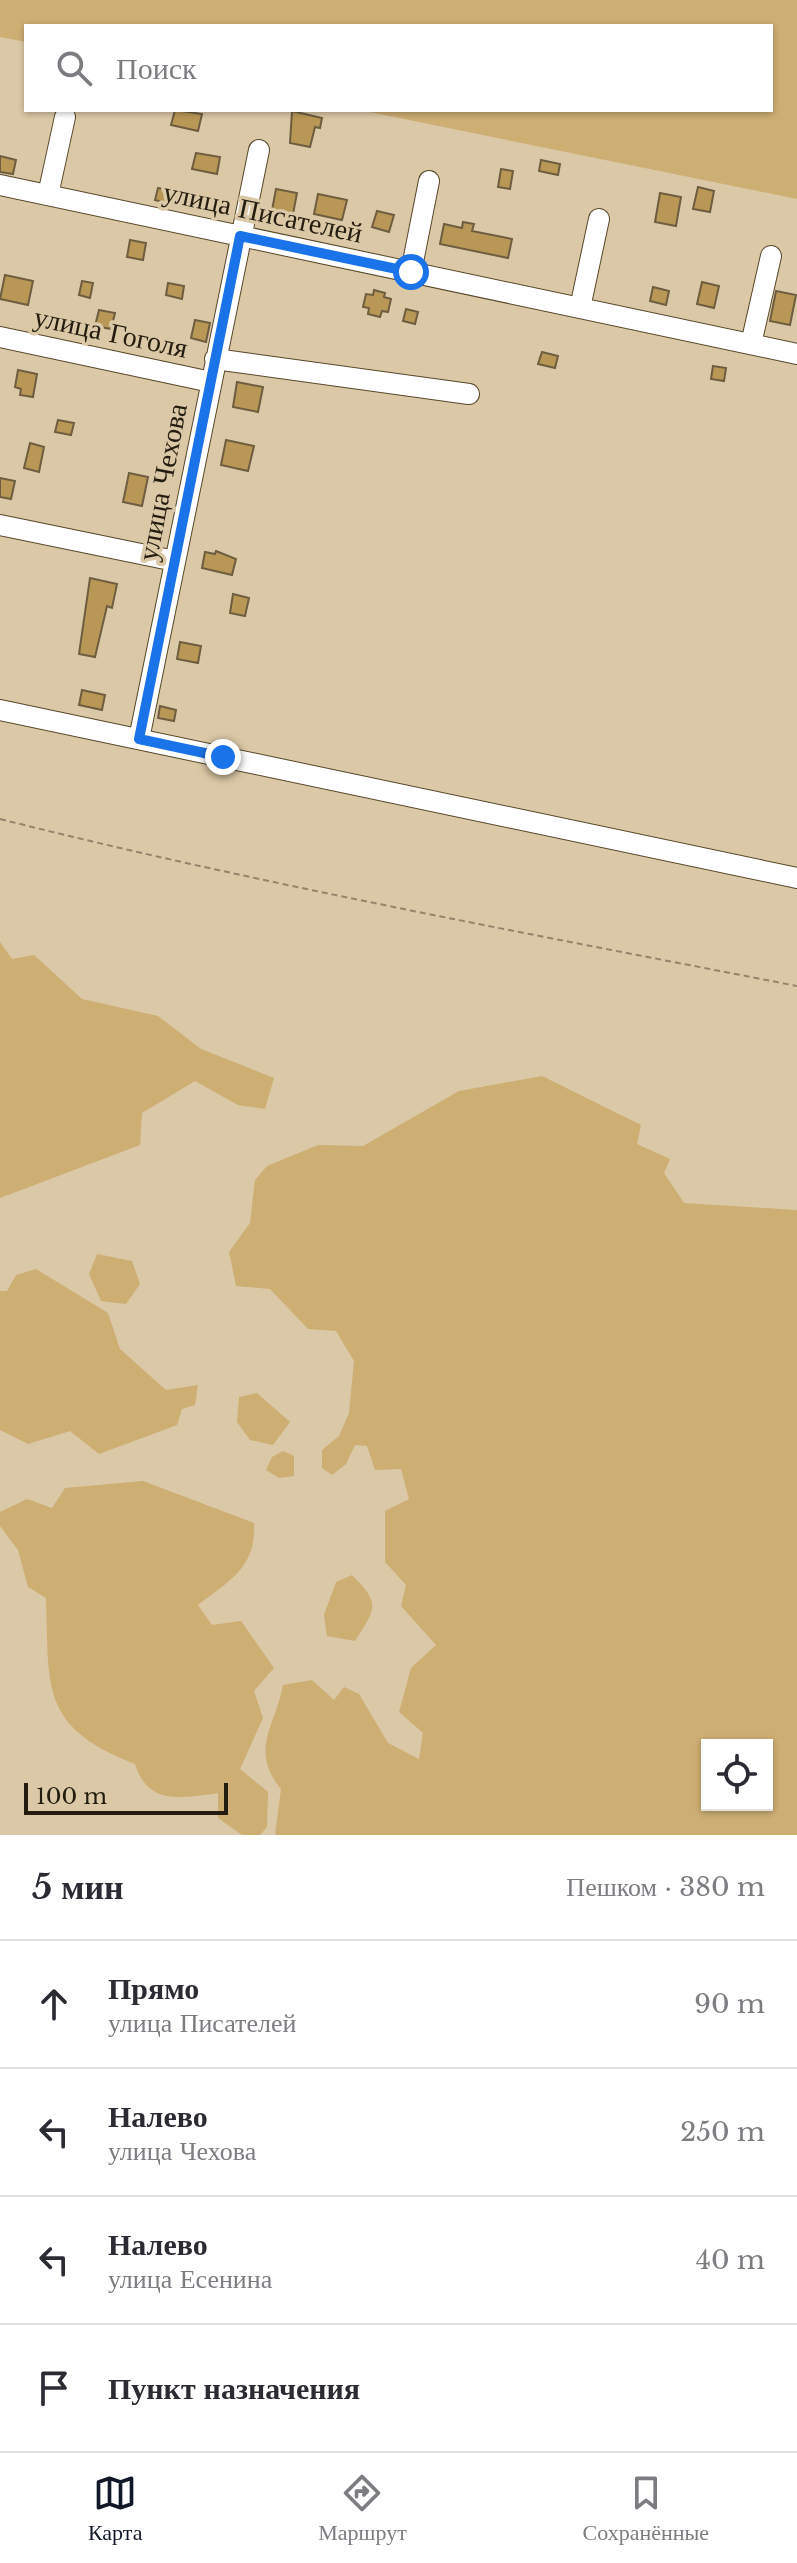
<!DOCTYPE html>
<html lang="ru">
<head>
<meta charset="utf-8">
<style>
	body { margin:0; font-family:"Libre Baskerville",serif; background:#f2f2f3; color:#2b2b33 }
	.controls { position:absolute; right:24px; bottom:24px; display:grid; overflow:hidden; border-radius:0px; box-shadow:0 2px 6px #0004 }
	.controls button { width:72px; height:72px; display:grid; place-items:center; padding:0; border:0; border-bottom:2px solid #e1e1e2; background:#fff; color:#2b2b33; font:40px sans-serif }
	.scale { position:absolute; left:24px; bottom:20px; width:204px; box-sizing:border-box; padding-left:8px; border:4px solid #231c0f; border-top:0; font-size:22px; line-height:28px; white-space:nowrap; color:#231c0f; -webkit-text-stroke:6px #dbc8a6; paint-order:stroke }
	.stop { position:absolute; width:24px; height:24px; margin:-18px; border:6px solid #1a73e8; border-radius:50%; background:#fff }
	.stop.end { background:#1a73e8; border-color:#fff; box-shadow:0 2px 8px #0008 }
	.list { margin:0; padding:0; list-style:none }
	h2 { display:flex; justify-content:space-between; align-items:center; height:104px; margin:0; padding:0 32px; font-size:34px }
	h2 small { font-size:26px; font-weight:400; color:#7c7c81 }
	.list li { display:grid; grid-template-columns:52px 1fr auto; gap:24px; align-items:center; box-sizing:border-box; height:128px; padding:0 32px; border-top:2px solid #e1e1e2 }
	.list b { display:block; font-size:30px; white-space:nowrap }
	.list p { margin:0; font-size:26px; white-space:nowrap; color:#7c7c81 }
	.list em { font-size:26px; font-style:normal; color:#7c7c81 }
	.icon { flex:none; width:44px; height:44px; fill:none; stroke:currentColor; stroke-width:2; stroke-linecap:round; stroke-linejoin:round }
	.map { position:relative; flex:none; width:797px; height:1835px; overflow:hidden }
	.search { position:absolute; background:#fff; box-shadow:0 2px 6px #0004; left:24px; right:24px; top:24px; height:88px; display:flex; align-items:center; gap:20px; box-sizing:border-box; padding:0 28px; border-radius:0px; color:#7c7c81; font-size:30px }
	.sheet { height:616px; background:#fff }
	nav { display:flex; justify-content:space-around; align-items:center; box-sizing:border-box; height:112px; border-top:2px solid #e1e1e2; background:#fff; font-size:22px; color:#7c7c81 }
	nav a { display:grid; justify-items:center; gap:4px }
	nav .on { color:#111827 }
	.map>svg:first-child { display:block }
</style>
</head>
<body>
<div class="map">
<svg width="797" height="1835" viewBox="0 0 797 1835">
	<rect width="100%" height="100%" fill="#dbc8a6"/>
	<path fill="#cdae73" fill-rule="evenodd" d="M0 0H797V199L360 110H771V26H26V42L0 37Z
		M0 942 12 959 34 955 82 999 158 1016 201 1049 274 1078 265 1109 238 1105 195 1081 142 1113 140 1145 0 1198Z
		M542 1076 641 1125 637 1144 670 1159 664 1173 684 1203 797 1210V1835H275L281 1789C249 1750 275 1727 283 1685L312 1680 334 1700 344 1687 359 1694 388 1743 419 1759 423 1733 399 1712 411 1668 436 1645 401 1606 406 1585 385 1562V1511L409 1499 401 1469 375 1470 367 1446 355 1445 346 1464 332 1475 322 1468V1450L339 1436 349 1413 354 1361 336 1331 308 1329 270 1289 236 1286 229 1252 250 1223 255 1180 267 1166 318 1145 363 1146 459 1091ZM707 1745H767V1805H707Z
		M97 1254 132 1261 140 1284 126 1304 101 1301 89 1274Z
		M36 1269 108 1313 120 1349 166 1390 198 1385 195 1405 182 1409 177 1425 99 1454 70 1431 28 1444 0 1430V1291H7L16 1275Z
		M257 1393 290 1422 273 1445 250 1440 237 1422 239 1397Z
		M283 1451 294 1456V1476L279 1478 266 1470 272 1457Z
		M143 1481 254 1523C257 1567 229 1581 198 1605L212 1625 241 1621 274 1668 254 1691 263 1718 240 1769 268 1792 267 1827 260 1835H242L218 1818V1793C182 1798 148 1806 135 1764 40 1727 49 1688 46 1598L28 1587 18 1550 0 1526V1512L27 1499 52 1508 65 1488Z
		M352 1575C381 1604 376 1608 355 1641L327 1636 324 1615 336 1582Z"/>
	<path fill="#b99756" stroke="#6e5e3f" stroke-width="2" d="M175 110 202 114 198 131 171 125Z
		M292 111 322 118 320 128 315 127 310 147 290 143Z
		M196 153 220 157 217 174 192 169Z
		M0 156 16 160 13 174 0 172Z
		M541 160 560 164 558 175 539 171Z
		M501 169 513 171 510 189 498 187Z
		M698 187 714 191 710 212 693 209Z
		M158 188 169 190 167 203 155 200Z
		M276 189 297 193 293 214 272 210Z
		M660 193 681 197 676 226 655 222Z
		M318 194 347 200 342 220 314 214Z
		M377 211 394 215 389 232 372 227Z
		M463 222 474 224 472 231 512 239 508 258 440 244 444 224 462 228Z
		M130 240 146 243 143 260 127 257Z
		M5 275 33 281 28 305 0 299Z
		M82 281 93 283 90 298 79 295Z
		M702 282 719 286 714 308 697 304Z
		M168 283 184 286 182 299 166 295Z
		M653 287 669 291 666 305 650 301Z
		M374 290 385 293 384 297 391 299 388 312 382 311 380 317 368 314 369 308 363 307 366 294 373 295Z
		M776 291 796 295 790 325 770 321Z
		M406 309 418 312 415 324 403 321Z
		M99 310 115 313 111 329 95 326Z
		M195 320 210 323 206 342 191 338Z
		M542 352 558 356 555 368 538 364Z
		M713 366 726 368 724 381 711 379Z
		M18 370 37 374 33 397 20 395 21 389 15 387Z
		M237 382 263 387 258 412 233 407Z
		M58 420 74 423 71 435 55 432Z
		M226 440 254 446 248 471 221 465Z
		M30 443 44 447 39 472 24 468Z
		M129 473 148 477 142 506 123 502Z
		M0 478 15 481 11 499 0 497Z
		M216 551 236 559 232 575 202 568 205 552 215 554Z
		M90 578 117 584 112 608 107 606 95 657 79 654Z
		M233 594 249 598 245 616 230 613Z
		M180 642 201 646 198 663 177 659Z
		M82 690 105 695 102 710 79 705Z
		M160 706 176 710 174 721 158 718Z"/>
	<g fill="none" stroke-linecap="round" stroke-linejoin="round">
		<defs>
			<path id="minor" d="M0 185 797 354
				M48 195 65 117
				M411 272 429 181
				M580 308 599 219
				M0 337 211 382
				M751 344 771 256
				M215 359 469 394
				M0 525 175 561
				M0 710 797 878
				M139 739 259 150"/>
		</defs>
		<use href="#minor" stroke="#574729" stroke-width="22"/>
		<path stroke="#93856b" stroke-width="2" stroke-dasharray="6 4" stroke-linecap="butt" d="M0 819C263 885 531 934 797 986"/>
		<use href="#minor" stroke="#fff" stroke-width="20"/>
	</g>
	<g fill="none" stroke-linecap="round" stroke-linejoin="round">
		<path stroke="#1a73e8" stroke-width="10" d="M223 757 139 739 240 236 411 272"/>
	</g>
	<g text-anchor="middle" stroke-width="7" stroke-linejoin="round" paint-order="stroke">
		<g font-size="28" fill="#231c0f" stroke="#dbc8a6">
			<text transform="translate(263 212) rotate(12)" y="10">улица Писателей</text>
			<text transform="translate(111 332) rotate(12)" y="10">улица Гоголя</text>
			<text transform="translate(162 482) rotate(-79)" y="10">улица Чехова</text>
		</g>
	</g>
</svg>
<div class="controls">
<button><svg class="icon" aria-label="locate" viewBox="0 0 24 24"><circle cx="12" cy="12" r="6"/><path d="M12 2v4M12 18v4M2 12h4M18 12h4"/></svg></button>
</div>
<div class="scale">100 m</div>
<div class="stop" style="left:411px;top:272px"></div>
<div class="stop end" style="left:223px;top:757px"></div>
<div class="search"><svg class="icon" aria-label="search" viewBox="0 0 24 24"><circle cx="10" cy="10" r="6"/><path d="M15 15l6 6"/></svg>Поиск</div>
</div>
<section class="sheet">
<h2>5 мин<small>Пешком · 380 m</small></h2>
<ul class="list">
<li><svg class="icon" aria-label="ahead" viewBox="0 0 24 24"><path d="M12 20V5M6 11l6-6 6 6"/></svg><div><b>Прямо</b><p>улица Писателей</p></div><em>90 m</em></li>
<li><svg class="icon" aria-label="left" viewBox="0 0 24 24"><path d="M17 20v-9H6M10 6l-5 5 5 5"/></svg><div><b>Налево</b><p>улица Чехова</p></div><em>250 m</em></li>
<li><svg class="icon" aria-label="left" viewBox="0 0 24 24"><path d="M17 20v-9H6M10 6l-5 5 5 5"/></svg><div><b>Налево</b><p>улица Есенина</p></div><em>40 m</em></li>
<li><svg class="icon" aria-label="arrive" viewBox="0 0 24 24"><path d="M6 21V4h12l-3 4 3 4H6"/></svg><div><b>Пункт назначения</b></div></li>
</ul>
</section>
<nav>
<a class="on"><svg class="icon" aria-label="map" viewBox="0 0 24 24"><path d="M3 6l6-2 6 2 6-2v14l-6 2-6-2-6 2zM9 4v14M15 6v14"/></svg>Карта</a>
<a><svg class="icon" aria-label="directions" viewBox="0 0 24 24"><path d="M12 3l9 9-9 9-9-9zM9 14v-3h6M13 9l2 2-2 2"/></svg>Маршрут</a>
<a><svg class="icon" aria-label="saved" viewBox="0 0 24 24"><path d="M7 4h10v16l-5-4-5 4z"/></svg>Сохранённые</a>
</nav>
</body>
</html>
